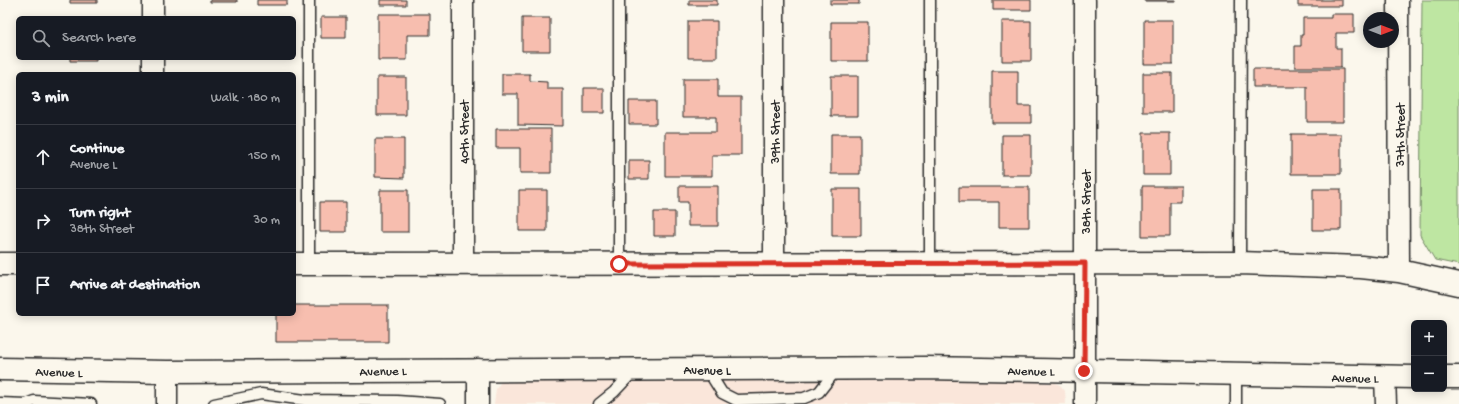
<!DOCTYPE html>
<html lang="en">
<head>
<meta charset="utf-8">
<style>
	body { margin:0; font-family:"Gochi Hand",sans-serif; background:#242831; color:#f1f3f6 }
	.controls { position:absolute; right:12px; bottom:12px; display:grid; overflow:hidden; border-radius:6px; box-shadow:0 2px 10px #0003 }
	.controls button { width:36px; height:36px; display:grid; place-items:center; padding:0; border:0; border-bottom:1px solid #363941; background:#171b24; color:#f1f3f6; font:20px sans-serif }
	.compass { position:absolute; left:1363px; top:12px; width:36px; height:36px; border-radius:50%; background:#171b24; box-shadow:0 2px 10px #0003; rotate:90deg }
	.stop { position:absolute; width:12px; height:12px; margin:-9px; border:3px solid #d93025; border-radius:50%; background:#fff }
	.stop.end { background:#d93025; border-color:#fff; box-shadow:0 1px 4px #0008 }
	.list { margin:0; padding:0; list-style:none }
	h2 { display:flex; justify-content:space-between; align-items:center; height:52px; margin:0; padding:0 16px; font-size:17px }
	h2 small { font-size:13px; font-weight:400; color:#9ea1a6 }
	.list li { display:grid; grid-template-columns:26px 1fr auto; gap:12px; align-items:center; box-sizing:border-box; height:64px; padding:0 16px; border-top:1px solid #363941 }
	.list b { display:block; font-size:15px; white-space:nowrap }
	.list p { margin:0; font-size:13px; white-space:nowrap; color:#9ea1a6 }
	.list em { font-size:13px; font-style:normal; color:#9ea1a6 }
	.icon { flex:none; width:22px; height:22px; fill:none; stroke:currentColor; stroke-width:2; stroke-linecap:round; stroke-linejoin:round }
	.map { position:relative; flex:none; width:1459px; height:404px; overflow:hidden }
	.search { position:absolute; background:#171b24; box-shadow:0 2px 10px #0003; left:16px; top:16px; width:280px; height:44px; display:flex; align-items:center; gap:10px; box-sizing:border-box; padding:0 14px; border-radius:6px; color:#9ea1a6; font-size:15px }
	.panel { position:absolute; background:#171b24; box-shadow:0 2px 10px #0003; left:16px; top:72px; width:280px; height:244px; border-radius:6px }
	.map>svg:first-child { display:block }
</style>
</head>
<body>
<div class="map">
<svg width="1459" height="404" viewBox="0 0 1459 404">
	<rect width="100%" height="100%" fill="#fbf7ec"/>
	<filter id="ink" filterUnits="userSpaceOnUse"><feTurbulence type="fractalNoise" baseFrequency=".025" numOctaves="2"/><feDisplacementMap in="SourceGraphic" scale="8" xChannelSelector="R" yChannelSelector="G"/><feConvolveMatrix kernelMatrix="1 2 1 2 8 2 1 2 1" color-interpolation-filters="sRGB"/></filter>
	<g filter="url(#ink)">
		<path fill="#fae6da" d="M991 380 1055 383 1060 385 1065 391 1066 404H494L496 389 501 382 507 381Z"/>
		<path fill="#bee6a2" stroke="#748866" d="M1422 0H1459V265L1435 260 1420 235Z"/>
		<path fill="#f7beaf" stroke="#2b2b2b" d="M70 0H97V3H70Z
			M210 0H237V2H210Z
			M257 0H287V5H257Z
			M380 0H406V5H380Z
			M689 0H717V5H689Z
			M830 0H859V4H830Z
			M993 0H1031V10H993Z
			M1144 0H1176V1H1144Z
			M1298 0H1342V6H1298Z
			M378 14H430V35H407V60H378Z
			M1331 14H1354V33H1336V48H1341V67H1295V46H1301V35H1303V18H1331Z
			M321 17H346V38H321Z
			M522 18H550V51H522Z
			M1144 20H1173V64H1144Z
			M688 21H717V58H688Z
			M1002 21H1031V61H1002Z
			M831 22H868V61H831Z
			M70 58H96V61H70Z
			M1253 69H1343V122H1307V87H1253Z
			M992 71H1018V106H1031V123H992Z
			M1143 73H1172V112H1143Z
			M502 74H530V81L547 82V89H563V126L518 125V94H502Z
			M831 76H858V116H831Z
			M377 77H406V115H377Z
			M683 79H718V97H741V155H712V176H665V132H716V117H683Z
			M584 88H604V113H584Z
			M629 101H656V124H629Z
			M496 129H551V173H520V148H496Z
			M1143 133H1170V175H1143Z
			M831 134H860V174H831Z
			M1291 134H1341V174H1291Z
			M1002 135H1031V175H1002Z
			M375 139H404V178L375 177Z
			M629 160H649V179H629Z
			M679 186H718V226H688V202H679Z
			M1142 186H1181V202H1170V236H1142Z
			M959 187H1029V227H999V202H959Z
			M832 189H861V236H832Z
			M1313 189H1341V230H1313Z
			M380 190H408V232H380Z
			M519 190H547V231H519Z
			M320 202H346V232H320Z
			M654 212H675V236H654Z
			M294 305H388V342H276V314H294Z"/>
		<g fill="none" stroke-linecap="round" stroke-linejoin="round">
			<defs>
				<path id="service" d="M619 0V264
					M930 0V263
					M1240 263 1241 0
					M309 264V0
					M707 369 722 393 736 400 804 398 819 392 837 369
					M1236 374V404
					M0 403 26 404 34 401 91 404
					M214 404 261 394 305 400 397 401 440 404
					M599 404 614 392 633 372"/>
				<path id="minor" d="M153 0V18
					M463 0V264
					M1398 0 1399 271
					M153 58V74
					M774 264V0
					M167 372V404
					M1385 377 1386 404
					M478 404V369
					M1085 404V0"/>
				<path id="tertiary" d="M0 264H18
					M294 264 1240 263 1361 267 1399 271 1459 284
					M0 369 167 372 925 368 1414 377
					M1444 377H1459"/>
			</defs>
			<use href="#service" stroke="#2b2b2b" stroke-width="13"/>
			<use href="#minor" stroke="#2b2b2b" stroke-width="23"/>
			<use href="#tertiary" stroke="#2b2b2b" stroke-width="25"/>
			<use href="#service" stroke="#fbf7ec" stroke-width="10"/>
			<use href="#minor" stroke="#fbf7ec" stroke-width="20"/>
			<use href="#tertiary" stroke="#fbf7ec" stroke-width="22"/>
		</g>
	</g>
	<g fill="none" stroke-linecap="round" stroke-linejoin="round" filter="url(#ink)">
		<path stroke="#d93025" stroke-width="5" d="M619 264 1085 263 1084 371"/>
	</g>
	<g text-anchor="middle" stroke-width="3" stroke-linejoin="round" paint-order="stroke">
		<g font-size="13" fill="#2b2b2b" stroke="#fbf7ec">
			<text transform="translate(463 132) rotate(-90)" y="5">40th Street</text>
			<text transform="translate(774 132) rotate(-90)" y="5">39th Street</text>
			<text transform="translate(1399 135) rotate(-90)" y="5">37th Street</text>
			<text transform="translate(1085 202) rotate(-90)" y="5">38th Street</text>
			<text x="707" y="374">Avenue L</text>
			<text transform="translate(383 370) rotate(-1)" y="5">Avenue L</text>
			<text transform="translate(1031 370) rotate(1)" y="5">Avenue L</text>
			<text transform="translate(59 371) rotate(2)" y="5">Avenue L</text>
			<text transform="translate(1355 377) rotate(1)" y="5">Avenue L</text>
		</g>
	</g>
</svg>
<div class="controls">
<button>+</button>
<button>−</button>
</div>
<svg class="compass" viewBox="-18 -18 36 36"><path d="M0-13l5 13h-10z" fill="#e53935"/><path d="M0 13l5-13h-10z" fill="#9ea1a6"/></svg>
<div class="stop" style="left:619px;top:264px"></div>
<div class="stop end" style="left:1084px;top:371px"></div>
<div class="search"><svg class="icon" aria-label="search" viewBox="0 0 24 24"><circle cx="10" cy="10" r="6"/><path d="M15 15l6 6"/></svg>Search here</div>
<section class="panel">
<h2>3 min<small>Walk · 180 m</small></h2>
<ul class="list">
<li><svg class="icon" aria-label="ahead" viewBox="0 0 24 24"><path d="M12 20V5M6 11l6-6 6 6"/></svg><div><b>Continue</b><p>Avenue L</p></div><em>150 m</em></li>
<li><svg class="icon" aria-label="right" viewBox="0 0 24 24"><path d="M7 20v-9h11M14 6l5 5-5 5"/></svg><div><b>Turn right</b><p>38th Street</p></div><em>30 m</em></li>
<li><svg class="icon" aria-label="arrive" viewBox="0 0 24 24"><path d="M6 21V4h12l-3 4 3 4H6"/></svg><div><b>Arrive at destination</b></div></li>
</ul>
</section>
</div>
</body>
</html>
